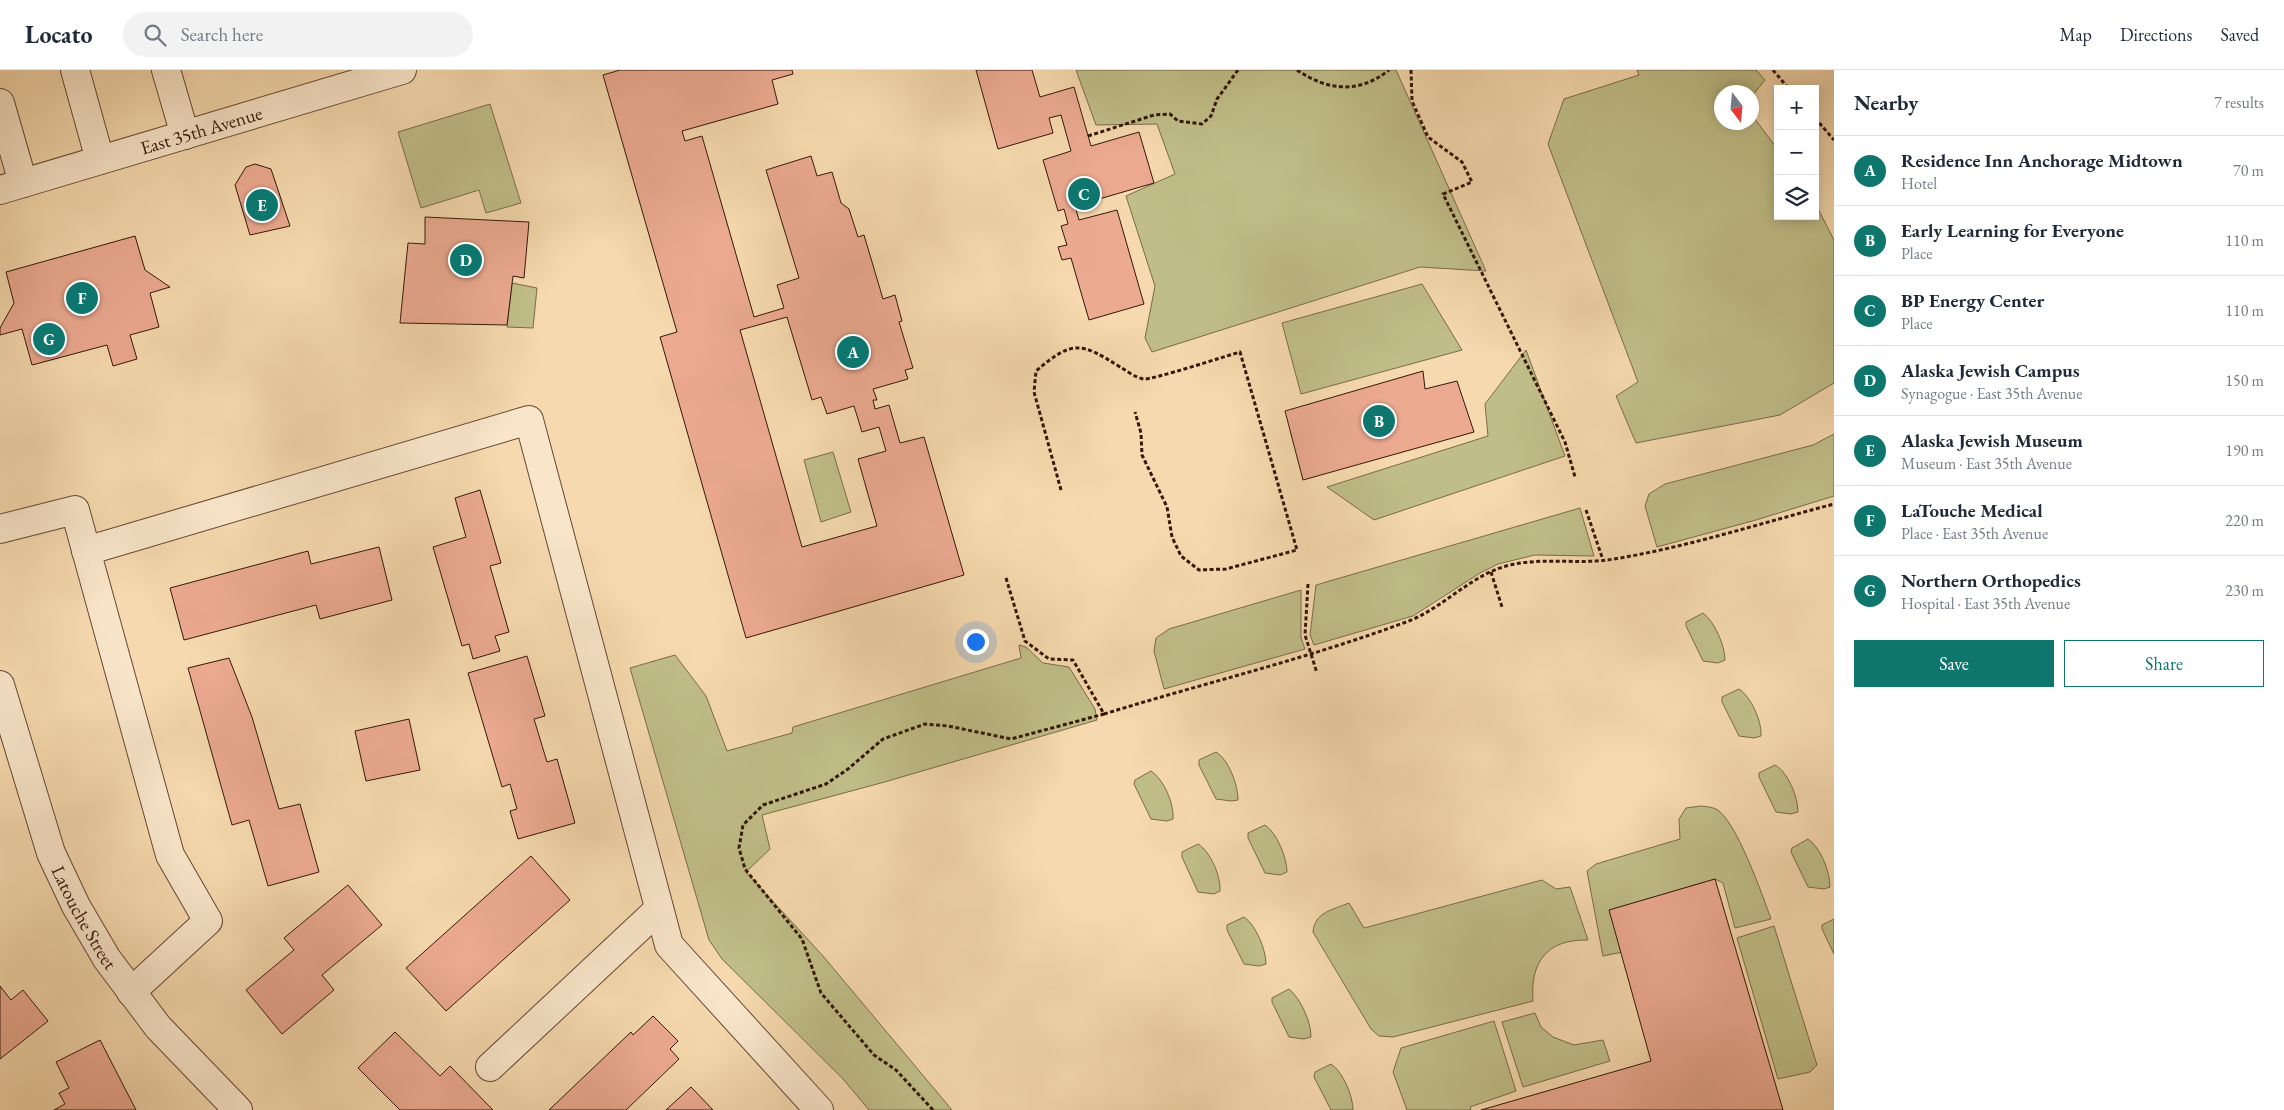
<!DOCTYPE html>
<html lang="en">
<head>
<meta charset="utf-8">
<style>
	body { margin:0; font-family:"EB Garamond",serif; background:#f2f2f3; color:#1f2937 }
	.controls { position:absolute; right:15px; top:15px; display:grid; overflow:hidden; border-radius:0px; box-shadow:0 2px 12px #0003 }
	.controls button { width:45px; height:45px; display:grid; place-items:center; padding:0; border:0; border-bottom:1px solid #e0e1e3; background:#fff; color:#1f2937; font:25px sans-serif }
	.compass { position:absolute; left:1714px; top:15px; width:45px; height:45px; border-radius:50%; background:#fff; box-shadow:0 2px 12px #0003; rotate:164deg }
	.you { position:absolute; left:975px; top:571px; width:18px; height:18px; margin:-12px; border:4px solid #fff; border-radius:50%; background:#1a73e8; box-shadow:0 0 0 8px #1a73e833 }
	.badge { display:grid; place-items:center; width:32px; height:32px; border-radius:50%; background:#0f766e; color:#fff; font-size:16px; font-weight:700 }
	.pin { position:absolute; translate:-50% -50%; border:2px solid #fff; box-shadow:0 1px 5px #0006 }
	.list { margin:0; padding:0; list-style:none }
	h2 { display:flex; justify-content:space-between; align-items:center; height:65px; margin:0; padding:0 20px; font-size:21px }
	h2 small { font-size:16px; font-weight:400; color:#747a83 }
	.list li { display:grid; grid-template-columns:32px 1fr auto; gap:15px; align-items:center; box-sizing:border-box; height:70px; padding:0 20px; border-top:1px solid #e0e1e3 }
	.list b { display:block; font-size:19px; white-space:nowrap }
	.list p { margin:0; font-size:16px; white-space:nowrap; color:#747a83 }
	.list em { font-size:16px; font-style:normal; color:#747a83 }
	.actions { display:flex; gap:10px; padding:15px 20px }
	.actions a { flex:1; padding:11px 0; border:1px solid #0f766e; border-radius:0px; text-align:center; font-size:18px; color:#0f766e }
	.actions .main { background:#0f766e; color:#fff }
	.icon { flex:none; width:28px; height:28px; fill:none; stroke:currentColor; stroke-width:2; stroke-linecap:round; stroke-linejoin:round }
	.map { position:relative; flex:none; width:1834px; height:1040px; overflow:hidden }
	header { display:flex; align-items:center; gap:30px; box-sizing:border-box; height:70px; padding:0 25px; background:#fff; border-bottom:1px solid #e0e1e3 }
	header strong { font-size:24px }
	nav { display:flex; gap:28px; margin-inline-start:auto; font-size:18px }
	.search { width:350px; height:45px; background:#f2f2f3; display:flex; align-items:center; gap:12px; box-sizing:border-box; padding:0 18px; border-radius:28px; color:#747a83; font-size:19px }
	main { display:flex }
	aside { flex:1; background:#fff }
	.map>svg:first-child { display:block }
</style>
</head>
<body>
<header>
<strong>Locato</strong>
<div class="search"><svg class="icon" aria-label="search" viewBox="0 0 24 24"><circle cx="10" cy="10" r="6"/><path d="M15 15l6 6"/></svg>Search here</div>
<nav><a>Map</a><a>Directions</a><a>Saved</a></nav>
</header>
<main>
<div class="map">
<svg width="1834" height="1040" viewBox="0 0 1834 1040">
	<rect width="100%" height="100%" fill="#f6d9ae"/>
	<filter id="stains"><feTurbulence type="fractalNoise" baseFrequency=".004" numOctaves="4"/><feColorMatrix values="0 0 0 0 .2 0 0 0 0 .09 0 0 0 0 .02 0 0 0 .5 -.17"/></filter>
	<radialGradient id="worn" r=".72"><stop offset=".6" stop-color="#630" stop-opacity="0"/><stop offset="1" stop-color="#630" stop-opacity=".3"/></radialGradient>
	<path fill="#c0be88" stroke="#7a6a4a" d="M1076 0H1396L1486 201 1420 197 1152 282 1145 268 1155 216 1126 126 1175 104 1157 54 1096 55Z
		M1637 0H1756L1765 10 1752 26V22H1722V52H1752V45L1778 80V146H1815V133L1834 170V313L1780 345 1636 373 1616 326 1638 312 1548 74 1564 29 1639 5Z
		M490 34 521 133 486 143 479 120 421 138 398 62Z
		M512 213 537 218 533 258 507 257Z
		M1422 214 1462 280 1301 324 1282 253Z
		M1526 280 1565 386 1374 450 1327 417 1488 366 1485 334Z
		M1834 364V426L1756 450 1657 477 1645 436 1649 424 1665 414 1813 375Z
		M833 382 851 442 821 452 804 390Z
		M1580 438 1594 486 1535 485 1498 494 1480 503 1413 546 1314 575 1310 565 1316 515Z
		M1301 520V568L1305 579 1164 619 1154 581 1156 568 1169 559Z
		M1703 543C1715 552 1725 576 1725 590L1718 593 1703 591 1686 556V552Z
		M1019 575 1026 577 1043 593 1069 597 1095 639 1097 650 881 713 762 745 770 779 746 802 823 886 952 1040H869L843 1009 722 889 709 870 630 598 675 585 706 626 727 681 792 663 793 657 1021 588Z
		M1739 619C1751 627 1762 651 1761 666L1754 668 1739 666 1722 632V627Z
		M1216 682C1229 690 1238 715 1238 730L1231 731 1216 729 1199 695V690Z
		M1775 695C1788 702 1798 727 1798 742L1791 744 1776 742 1759 707V703Z
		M1151 701C1164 710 1174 733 1173 749L1167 751 1151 749 1134 714 1135 710Z
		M1701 736C1707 737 1715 737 1719 741 1738 756 1762 824 1771 849L1735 858 1723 813 1715 809 1610 840 1623 882 1603 886 1587 801 1596 794 1680 769 1679 749 1686 738Z
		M1265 755C1277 763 1287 788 1287 802L1280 805 1265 803 1248 768V763Z
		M1808 769C1821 778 1830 802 1830 817L1824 819 1808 817 1791 782 1792 778Z
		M1198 774C1211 782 1221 807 1220 821L1214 824 1198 822 1182 787V782Z
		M1542 810 1556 819 1570 817 1588 870C1547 869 1530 892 1533 931L1393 967 1379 966 1371 959 1313 862C1315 842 1332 840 1349 833L1364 858Z
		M1244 847C1256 855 1266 880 1266 894L1259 896 1244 894 1227 860V855Z
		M1834 849V884L1822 859V855Z
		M1774 856 1817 995 1810 1002 1778 1009 1737 868Z
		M1289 919C1301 929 1311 952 1311 967L1304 969 1289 967 1272 932V928Z
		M1535 943 1541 957 1553 967 1574 975 1603 970 1610 991 1523 1017 1502 952Z
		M1494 951 1516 1021 1470 1037 1471 1040H1407L1393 1002 1401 978Z
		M1331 994C1343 1002 1353 1026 1353 1040H1331L1314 1007 1315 1002Z"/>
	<path fill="#ecaa91" stroke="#34170b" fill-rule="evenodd" d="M620 0H792L793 4 772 10 778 34 682 61 685 71 702 66 754 247 784 238 777 215 799 208 766 100 811 86 817 106 832 102 841 133 849 139 858 167 864 165 883 229 895 225 902 251 899 252 913 298 905 300 908 309 873 319 877 330H873L875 339 889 335 900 373 924 367 964 505 746 568 660 267 677 262 603 5ZM787 247 812 330 821 327 827 344 854 336 862 362 879 357 886 381 858 389 877 456 802 477 740 260Z
		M976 0H1032L1040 27 1074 17 1091 76 1139 62 1154 113 1075 136 1079 150 1117 140 1144 234 1089 250 1071 188 1062 190 1058 177 1067 175 1061 156 1068 154 1064 139 1058 141 1043 90 1071 81 1061 45 1049 48 1053 63 998 79Z
		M255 94 271 99 290 156 250 165 235 115 246 97Z
		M425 147 529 152 524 208 513 206 507 255 400 253 408 173 425 174Z
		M135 166 145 200 170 217 150 223 159 257 130 265 137 289 113 296 107 275 32 295 22 259 0 265V258L14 233 6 202Z
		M1423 301 1425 319 1457 311 1474 362 1303 410 1285 341Z
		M480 420 501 493 490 496 509 562 495 566 500 581 473 589 469 574 462 576 433 477 466 467 455 428Z
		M379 477 392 530 320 549 316 535 184 570 170 518 308 481 311 494Z
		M527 586 545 646 534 649 547 692 557 689 575 753 518 769 510 741 517 739 510 714 502 717 468 603Z
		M229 588 252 647 279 739 300 734 319 802 268 816 249 750 232 755 188 598Z
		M409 649 420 700 366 711 355 661Z
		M531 786 570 830 446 941 406 898Z
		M1715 809 1783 1040H1481L1651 991 1609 840Z
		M348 815 382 855 322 905 334 920 282 964 246 920 294 880 284 868Z
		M0 916 11 930 23 920 48 951 0 989Z
		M653 946 678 971 670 979 679 989 626 1040H549L631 962 633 965Z
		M395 962 440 1006 450 996 493 1040H400L358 998Z
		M100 970 136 1040H54L65 1034 59 1023 69 1018 56 992Z
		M691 1017 713 1040H666Z"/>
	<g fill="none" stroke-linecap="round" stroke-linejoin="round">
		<defs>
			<g id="minor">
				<path d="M75 0 100 90"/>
				<path d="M166 0 185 65"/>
				<path d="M0 33 23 113"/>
				<path id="s1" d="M0 120 402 0"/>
				<path d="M0 459 75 440 170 785 208 851 131 922"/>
				<path d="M86 481 529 350 669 875 819 1040"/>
				<path id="s2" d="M0 615 51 783 76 836 107 889 158 957 238 1040"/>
				<path d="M490 997 659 839"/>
			</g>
		</defs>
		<use href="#minor" stroke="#644834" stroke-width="30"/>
		<path stroke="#34170b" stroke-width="3" stroke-dasharray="4 2.5" stroke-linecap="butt" d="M1297 0C1328 21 1359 24 1389 0
			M1411 0 1412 31 1428 67 1462 92 1472 112 1443 124 1565 372 1575 407
			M1773 0 1789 19
			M1815 48 1834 70
			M1088 66 1154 45 1170 44 1178 51 1202 54 1211 46 1217 29 1238 0
			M1061 420 1034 322 1036 301C1072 270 1081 272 1120 297 1127 301 1136 308 1144 309 1152 310 1226 286 1240 282L1297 480 1226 499 1199 500 1181 486 1172 467 1167 437 1142 385 1141 363 1135 342
			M1586 440 1603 490
			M1491 502 1502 537
			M1006 508 1025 571 1049 589 1073 590 1104 644C1204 613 1307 589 1406 552 1443 539 1471 504 1510 495 1544 487 1579 495 1614 489 1688 477 1761 453 1834 434
			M1308 514 1305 565 1317 603
			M933 1040 896 1000 874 985 821 923 802 869 745 799 739 778 743 755 763 735 826 714 848 699 883 669 925 654 948 656 1011 669 1104 644"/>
		<use href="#minor" stroke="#f9e6ca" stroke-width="28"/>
	</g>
	<g text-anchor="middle" stroke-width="5" stroke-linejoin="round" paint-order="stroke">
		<g font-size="19" fill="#34170b" stroke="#f9e6ca">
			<text dy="7" stroke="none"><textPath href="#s1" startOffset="210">East 35th Avenue</textPath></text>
			<text dy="7" stroke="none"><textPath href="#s2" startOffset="248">Latouche Street</textPath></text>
		</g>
	</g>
	<rect width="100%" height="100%" filter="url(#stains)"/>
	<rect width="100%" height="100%" fill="url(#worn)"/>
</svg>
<div class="controls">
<button>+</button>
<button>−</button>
<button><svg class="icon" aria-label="layers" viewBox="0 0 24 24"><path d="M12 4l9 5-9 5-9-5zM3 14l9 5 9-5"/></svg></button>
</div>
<svg class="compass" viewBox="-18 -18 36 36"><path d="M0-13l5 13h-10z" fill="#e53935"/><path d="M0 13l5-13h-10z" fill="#747a83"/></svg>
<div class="you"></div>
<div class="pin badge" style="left:853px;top:282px">A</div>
<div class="pin badge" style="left:1379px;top:351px">B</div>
<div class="pin badge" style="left:1084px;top:124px">C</div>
<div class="pin badge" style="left:466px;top:190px">D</div>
<div class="pin badge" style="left:262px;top:135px">E</div>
<div class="pin badge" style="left:82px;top:228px">F</div>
<div class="pin badge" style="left:49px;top:269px">G</div>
</div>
<aside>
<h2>Nearby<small>7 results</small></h2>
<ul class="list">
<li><span class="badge">A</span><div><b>Residence Inn Anchorage Midtown</b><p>Hotel</p></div><em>70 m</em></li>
<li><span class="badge">B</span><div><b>Early Learning for Everyone</b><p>Place</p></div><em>110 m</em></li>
<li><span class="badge">C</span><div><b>BP Energy Center</b><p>Place</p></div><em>110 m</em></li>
<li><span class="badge">D</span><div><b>Alaska Jewish Campus</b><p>Synagogue · East 35th Avenue</p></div><em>150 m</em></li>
<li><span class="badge">E</span><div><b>Alaska Jewish Museum</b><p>Museum · East 35th Avenue</p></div><em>190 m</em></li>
<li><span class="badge">F</span><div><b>LaTouche Medical</b><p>Place · East 35th Avenue</p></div><em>220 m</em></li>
<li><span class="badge">G</span><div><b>Northern Orthopedics</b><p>Hospital · East 35th Avenue</p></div><em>230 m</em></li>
</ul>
<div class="actions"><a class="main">Save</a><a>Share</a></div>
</aside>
</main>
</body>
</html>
